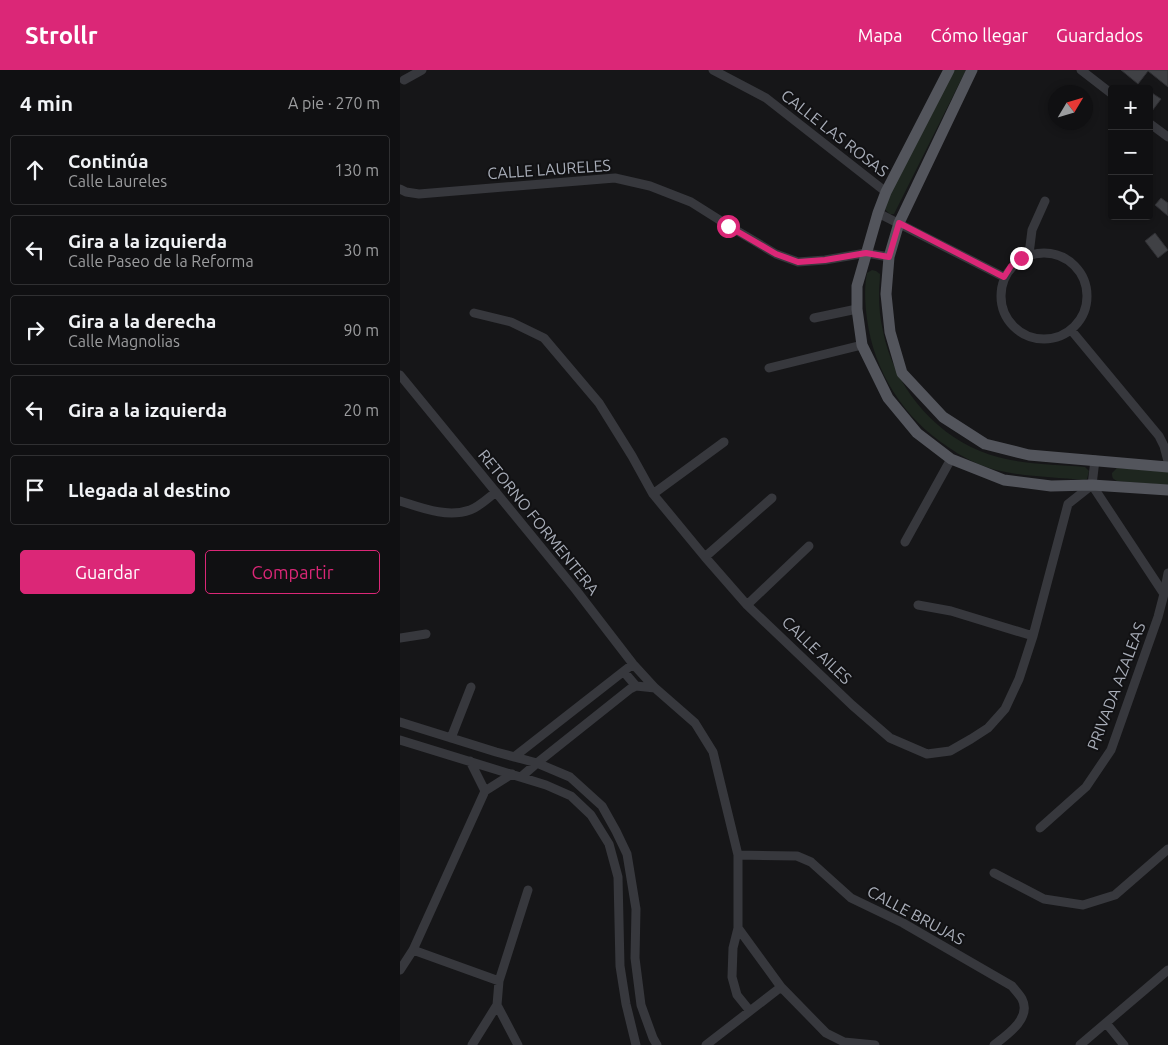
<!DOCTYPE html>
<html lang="es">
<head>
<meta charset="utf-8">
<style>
	body { margin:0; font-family:Ubuntu,sans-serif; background:#1e1e20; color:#f1f3f6 }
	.controls { position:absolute; right:15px; top:15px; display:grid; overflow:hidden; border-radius:5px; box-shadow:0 2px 8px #0003 }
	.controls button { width:45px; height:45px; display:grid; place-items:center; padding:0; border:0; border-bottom:1px solid #303032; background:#101012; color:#f1f3f6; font:25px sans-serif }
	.compass { position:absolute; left:648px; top:15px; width:45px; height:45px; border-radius:50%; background:#101012; box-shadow:0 2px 8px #0003; rotate:52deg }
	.stop { position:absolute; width:15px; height:15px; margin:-11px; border:4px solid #db2777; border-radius:50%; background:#fff }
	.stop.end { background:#db2777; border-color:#fff; box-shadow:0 1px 5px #0008 }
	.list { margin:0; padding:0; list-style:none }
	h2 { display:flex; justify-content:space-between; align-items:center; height:65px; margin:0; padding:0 20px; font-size:21px }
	h2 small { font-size:16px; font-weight:400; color:#9c9d9f }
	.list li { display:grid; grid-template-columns:32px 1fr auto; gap:15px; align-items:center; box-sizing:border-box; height:70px; margin:0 10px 10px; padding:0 10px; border:1px solid #303032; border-radius:5px }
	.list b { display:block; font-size:19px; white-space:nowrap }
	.list p { margin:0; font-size:16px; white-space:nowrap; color:#9c9d9f }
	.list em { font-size:16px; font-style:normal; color:#9c9d9f }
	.actions { display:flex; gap:10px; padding:15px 20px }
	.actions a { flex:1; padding:11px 0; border:1px solid #db2777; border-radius:5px; text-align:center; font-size:18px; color:#db2777 }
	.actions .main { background:#db2777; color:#fff }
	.icon { flex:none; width:28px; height:28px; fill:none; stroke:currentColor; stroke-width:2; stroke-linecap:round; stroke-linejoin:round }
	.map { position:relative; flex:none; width:768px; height:975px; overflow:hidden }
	header { display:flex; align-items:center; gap:30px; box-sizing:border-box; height:70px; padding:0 25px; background:#db2777; color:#fff }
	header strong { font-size:24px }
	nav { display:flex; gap:28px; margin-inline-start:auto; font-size:18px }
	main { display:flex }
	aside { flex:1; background:#101012 }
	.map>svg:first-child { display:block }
</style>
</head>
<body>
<header>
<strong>Strollr</strong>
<nav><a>Mapa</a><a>Cómo llegar</a><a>Guardados</a></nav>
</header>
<main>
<aside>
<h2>4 min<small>A pie · 270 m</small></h2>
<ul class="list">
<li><svg class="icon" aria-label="ahead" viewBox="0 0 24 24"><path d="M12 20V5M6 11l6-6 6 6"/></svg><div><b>Continúa</b><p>Calle Laureles</p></div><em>130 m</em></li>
<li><svg class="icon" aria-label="left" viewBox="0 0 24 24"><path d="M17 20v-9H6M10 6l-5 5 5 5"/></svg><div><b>Gira a la izquierda</b><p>Calle Paseo de la Reforma</p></div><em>30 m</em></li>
<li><svg class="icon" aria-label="right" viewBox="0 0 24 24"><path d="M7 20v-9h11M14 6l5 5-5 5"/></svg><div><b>Gira a la derecha</b><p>Calle Magnolias</p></div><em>90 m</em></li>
<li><svg class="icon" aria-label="left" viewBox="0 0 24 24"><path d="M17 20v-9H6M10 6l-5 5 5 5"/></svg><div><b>Gira a la izquierda</b></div><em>20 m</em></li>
<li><svg class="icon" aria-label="arrive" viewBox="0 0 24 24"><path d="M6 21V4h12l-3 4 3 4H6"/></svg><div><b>Llegada al destino</b></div></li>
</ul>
<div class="actions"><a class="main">Guardar</a><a>Compartir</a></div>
</aside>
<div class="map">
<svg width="768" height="975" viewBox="0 0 768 975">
	<rect width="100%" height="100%" fill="#161618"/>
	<path fill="#1e261f" d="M552 0H566L494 144H490L482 137Z
		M472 200 476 201 480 204C480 211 479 217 479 223 479 236 480 249 483 261 493 313 531 361 580 381 613 395 651 394 685 397L689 401 687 409 684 410C653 407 619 407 589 398 574 393 561 386 548 377 504 348 474 302 467 249 465 234 464 218 467 203Z
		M717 398 768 402V415L717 411C713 409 712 408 712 403Z"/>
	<path fill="#404145" stroke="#303034" d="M721 0H768V17L748 1 738 14Z
		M749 21 761 29 749 45Z
		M761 128 768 133V146L755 135Z
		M755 163 768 180 758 188 745 171Z"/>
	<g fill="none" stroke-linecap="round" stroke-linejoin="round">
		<path stroke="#37383d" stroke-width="9" d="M313 0 366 28 486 122
			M681 0 712 24
			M4 10 22 0
			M749 53 768 67
			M0 119 6 122 19 124 215 108 250 116 291 132 329 156 376 184 398 192 425 190 466 183 489 187
			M478 143 604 207
			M601 226a43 43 0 1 1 86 0a43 43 0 1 1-86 0Z
			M629 184 632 160 645 131
			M74 243 111 252 144 268 199 333 232 386 253 424 305 487 347 535 452 635 490 668 527 684 550 681 571 669 588 658 605 639 619 609 633 566 668 434 692 415
			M414 248 457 239
			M671 260 759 366 764 376 768 391
			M369 298 462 275
			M0 305 176 520 233 594 255 618 295 653 313 682 338 785V858L381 917 426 963 444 972 475 975
			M695 390 692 415 764 524
			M253 424 324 372
			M0 431C22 438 47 448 70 440 79 437 88 428 96 422
			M505 472 551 389
			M305 487 372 428
			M347 535 409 476
			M518 535 551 541 633 566
			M0 568 26 564
			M224 602 236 616
			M0 652 96 682 137 693 170 707 202 736 216 761 227 784 236 839 235 888 241 935 253 968 257 975
			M51 668 71 617
			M0 670 146 715 171 726 191 745 209 774 218 807 220 896 226 934 236 975
			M114 687 233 594
			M70 691 85 721
			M121 707 137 693 230 619 236 616 255 618
			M640 758 686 717 711 680 758 547 764 524 768 503
			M338 785 397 786 411 792 451 828 503 853 612 916C615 920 620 925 622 929 632 948 607 965 594 975
			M594 803 644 829 683 835 715 825 768 779
			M338 858 333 878 332 907 337 925 350 941
			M13 880 99 911
			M0 900 13 880 85 721 112 704
			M97 935 118 975
			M706 953 724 975
			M72 975 97 935 99 911 128 820
			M306 975 381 917
			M680 975 768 900"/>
		<path stroke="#53555c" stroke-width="11" d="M549 0 486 122 478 143 457 216V239L462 275 488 328 517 363 551 389 604 410 651 416 692 415 768 420
			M572 0 499 153 489 187 486 224 490 262 502 303 543 347 585 374 629 385 768 397"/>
	</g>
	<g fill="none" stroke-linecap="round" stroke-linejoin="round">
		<path stroke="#db2777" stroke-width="6" d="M328 156 376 184 398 192 425 190 466 183 489 187 499 153 604 207 611 196 621 188"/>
	</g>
	<g text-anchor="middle" stroke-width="4" stroke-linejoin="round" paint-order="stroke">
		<g font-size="16" fill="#a8adb8" stroke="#111113">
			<text transform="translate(435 63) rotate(38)" y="6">CALLE LAS ROSAS</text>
			<text transform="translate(149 99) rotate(-4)" y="6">CALLE LAURELES</text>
			<text transform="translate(139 452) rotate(51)" y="6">RETORNO FORMENTERA</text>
			<text transform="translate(417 580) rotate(44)" y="6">CALLE AILES</text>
			<text transform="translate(716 616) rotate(-69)" y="6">PRIVADA AZALEAS</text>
			<text transform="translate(516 845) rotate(28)" y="6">CALLE BRUJAS</text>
		</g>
	</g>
</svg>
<div class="controls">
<button>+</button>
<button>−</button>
<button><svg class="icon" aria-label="locate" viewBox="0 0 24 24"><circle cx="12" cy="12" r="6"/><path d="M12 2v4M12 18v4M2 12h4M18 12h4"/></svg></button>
</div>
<svg class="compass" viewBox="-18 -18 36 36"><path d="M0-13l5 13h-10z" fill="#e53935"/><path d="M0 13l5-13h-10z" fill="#9c9d9f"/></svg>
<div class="stop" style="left:328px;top:156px"></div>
<div class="stop end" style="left:621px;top:188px"></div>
</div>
</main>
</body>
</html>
